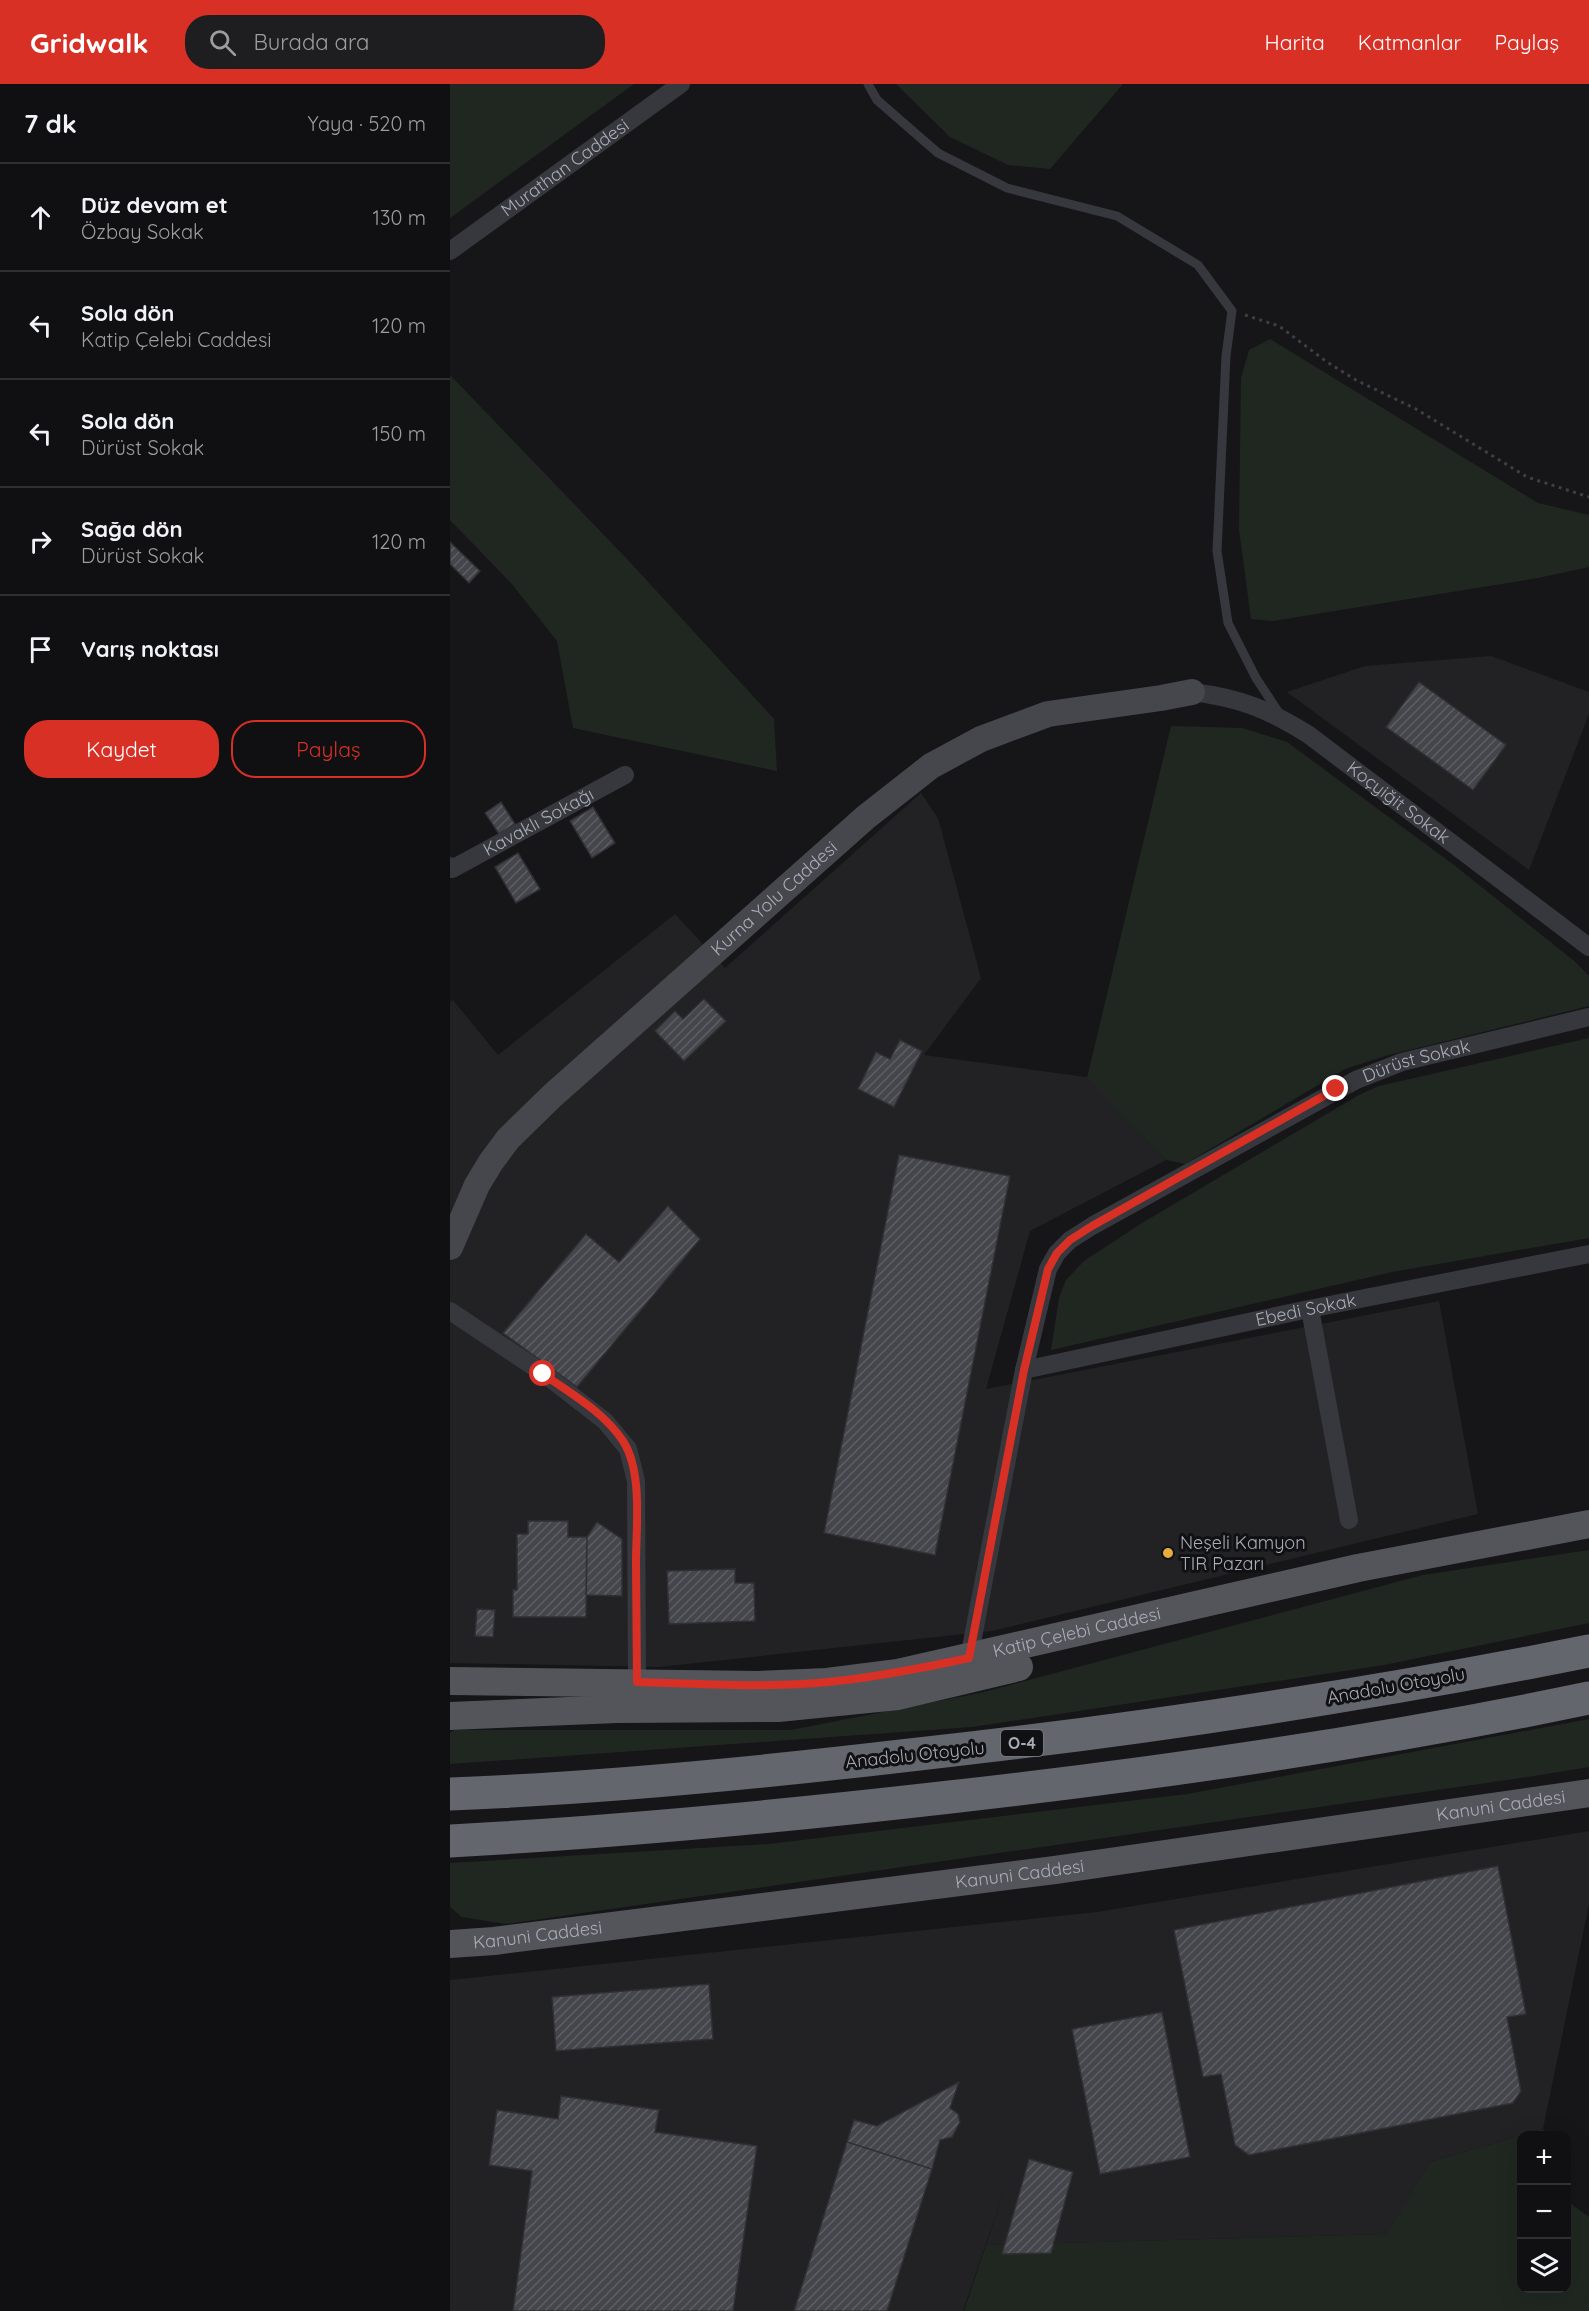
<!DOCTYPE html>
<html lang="tr">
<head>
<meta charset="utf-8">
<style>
	body { margin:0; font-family:Quicksand,sans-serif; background:#1e1e20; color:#f1f3f6 }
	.controls { position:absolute; right:18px; bottom:18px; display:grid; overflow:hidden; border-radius:12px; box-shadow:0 6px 24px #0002 }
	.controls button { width:54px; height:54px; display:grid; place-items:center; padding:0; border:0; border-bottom:2px solid #303032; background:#101012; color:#f1f3f6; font:30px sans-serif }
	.stop { position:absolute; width:18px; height:18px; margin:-14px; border:4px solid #d93025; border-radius:50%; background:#fff }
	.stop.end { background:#d93025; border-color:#fff; box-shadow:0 2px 6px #0008 }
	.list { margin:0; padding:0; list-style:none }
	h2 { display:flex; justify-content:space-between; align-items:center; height:78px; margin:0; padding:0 24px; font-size:26px }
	h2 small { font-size:20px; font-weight:400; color:#9c9d9f }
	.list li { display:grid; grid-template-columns:39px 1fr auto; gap:18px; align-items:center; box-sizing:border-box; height:108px; padding:0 24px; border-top:2px solid #303032 }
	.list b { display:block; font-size:22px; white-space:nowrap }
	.list p { margin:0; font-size:20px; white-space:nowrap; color:#9c9d9f }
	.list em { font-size:20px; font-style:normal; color:#9c9d9f }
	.actions { display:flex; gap:12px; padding:18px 24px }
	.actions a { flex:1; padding:14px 0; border:2px solid #d93025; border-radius:24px; text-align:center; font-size:21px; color:#d93025 }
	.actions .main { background:#d93025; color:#fff }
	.icon { flex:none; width:33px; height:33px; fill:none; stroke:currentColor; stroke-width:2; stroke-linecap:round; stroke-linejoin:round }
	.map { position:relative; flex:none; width:1139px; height:2227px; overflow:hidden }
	header { display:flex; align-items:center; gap:36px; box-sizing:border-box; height:84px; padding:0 30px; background:#d93025; color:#fff }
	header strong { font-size:28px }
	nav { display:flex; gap:33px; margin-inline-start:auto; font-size:21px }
	.search { width:420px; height:54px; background:#1e1e20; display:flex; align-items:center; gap:15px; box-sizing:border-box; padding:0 21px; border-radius:24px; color:#9c9d9f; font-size:22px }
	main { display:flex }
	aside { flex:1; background:#101012 }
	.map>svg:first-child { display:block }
</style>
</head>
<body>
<header>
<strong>Gridwalk</strong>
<div class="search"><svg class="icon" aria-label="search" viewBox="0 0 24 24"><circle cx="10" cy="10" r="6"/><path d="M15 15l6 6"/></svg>Burada ara</div>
<nav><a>Harita</a><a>Katmanlar</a><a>Paylaş</a></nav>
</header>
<main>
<aside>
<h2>7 dk<small>Yaya · 520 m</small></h2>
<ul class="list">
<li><svg class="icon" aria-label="ahead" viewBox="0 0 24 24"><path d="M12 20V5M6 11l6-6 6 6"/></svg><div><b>Düz devam et</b><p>Özbay Sokak</p></div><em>130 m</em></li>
<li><svg class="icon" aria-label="left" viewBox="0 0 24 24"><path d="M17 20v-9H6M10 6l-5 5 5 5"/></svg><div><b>Sola dön</b><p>Katip Çelebi Caddesi</p></div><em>120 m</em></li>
<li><svg class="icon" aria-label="left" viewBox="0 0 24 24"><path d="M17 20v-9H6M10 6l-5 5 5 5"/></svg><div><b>Sola dön</b><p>Dürüst Sokak</p></div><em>150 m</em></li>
<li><svg class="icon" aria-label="right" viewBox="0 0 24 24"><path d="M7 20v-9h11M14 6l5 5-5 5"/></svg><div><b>Sağa dön</b><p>Dürüst Sokak</p></div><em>120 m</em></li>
<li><svg class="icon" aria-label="arrive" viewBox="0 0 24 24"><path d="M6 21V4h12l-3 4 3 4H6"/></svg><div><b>Varış noktası</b></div></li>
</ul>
<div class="actions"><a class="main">Kaydet</a><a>Paylaş</a></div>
</aside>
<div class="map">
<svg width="1139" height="2227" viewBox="0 0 1139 2227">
	<defs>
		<pattern id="building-hatch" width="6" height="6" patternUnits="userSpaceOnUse" patternTransform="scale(1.5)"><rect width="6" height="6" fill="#45464b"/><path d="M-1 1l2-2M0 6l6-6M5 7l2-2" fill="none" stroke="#5d5e63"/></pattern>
	</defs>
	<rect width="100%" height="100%" fill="#161618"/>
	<path fill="#222225" d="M1041 572 1139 608V630L1079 786 837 608 915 582Z
		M471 709 488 734 531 894 474 971 643 994 716 1076 580 1147 536 1305 989 1217 1028 1430 542 1547 209 1583 0 1579V918L3 916 48 971 225 830 275 884Z
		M1139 1747V1820L1093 2045 980 2078 938 2150 536 2161 559 2092 513 2227H0V1896L647 1828Z"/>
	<path fill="#202721" d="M0 0H184L0 134Z
		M446 0H673L600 85 558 81 500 53Z
		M820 255 1088 419 1139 431V483L1088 494 823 537 801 535 789 445 791 294 799 266Z
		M0 291 177 475 324 635 327 687 123 644 107 557 61 499 0 436Z
		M721 642 792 644 837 658 1004 781 1123 876 1139 892V922L935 972 895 985 735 1080 716 1076 637 994Z
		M1139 954V1154L942 1188 601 1266 609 1214 616 1196 634 1177 692 1139 909 1011 929 1002Z
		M1139 1466V1539L934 1581 522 1643 0 1680V1649L4 1646H341L530 1609 973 1491Z
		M1139 1635V1683L1064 1695 56 1840 12 1833 0 1823V1779L319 1760 737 1710Z
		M1093 2045 1098 2051 1072 2052V2204H1116L1117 2117 1139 2133V2227H514L536 2161 937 2150 980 2078Z"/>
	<path fill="url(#building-hatch)" stroke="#303034" stroke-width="1.5" d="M0 458 30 487 19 499 0 480Z
		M969 598 1056 661 1023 706 936 643Z
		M51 718 65 740 49 750 35 729Z
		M143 723 165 759 142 774 120 737Z
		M68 769 90 805 66 819 45 783Z
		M254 915 276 937 234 977 205 947 225 927 233 935Z
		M450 956 472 967 444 1023 408 1005 426 968 440 975Z
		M449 1071 560 1092 485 1471 374 1449Z
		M218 1122 250 1155 127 1303 53 1249 136 1150 169 1178Z
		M78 1437H118V1453H137L136 1533H63V1506H67V1450H78Z
		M147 1438 172 1455V1512L136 1511 137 1453Z
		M285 1485V1499H304L305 1537 219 1540 217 1487Z
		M27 1525 45 1526 43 1553 25 1552Z
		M1048 1782 1076 1930 1057 1933 1071 2007 1063 2019 799 2071 785 2061 771 1990 753 1993 724 1846Z
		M259 1900 263 1955 106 1967 102 1913Z
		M712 1928 740 2073 650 2090 622 1945Z
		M509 1998 500 2024 508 2030 510 2038 502 2053 490 2056 482 2085 397 2058 404 2036 427 2042Z
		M111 2012 209 2026 205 2048 307 2062 283 2227H63L82 2087 39 2081 47 2026 108 2035Z
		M397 2058 482 2085 437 2227H344Z
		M579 2075 623 2088 601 2169 552 2170Z"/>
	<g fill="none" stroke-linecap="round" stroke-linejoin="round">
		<path stroke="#3d3f43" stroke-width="3" stroke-dasharray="3 4.5" stroke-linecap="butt" d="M795 231 829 242 877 278 906 296 966 325 1077 393 1139 413"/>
		<path stroke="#37383d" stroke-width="9" d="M418 0 427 16 488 69 557 104 667 132 748 181 782 227 776 272 767 467 778 539 806 594 829 629"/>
		<g stroke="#37383d" stroke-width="18">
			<path id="s1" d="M0 167 231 0"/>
			<path id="s2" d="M742 608C791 614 817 625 859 651L1139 863"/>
			<path id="s3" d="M0 782 2 785 175 691"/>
			<path d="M860 1225 899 1436"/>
			<path d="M0 1227 93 1289 155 1337 178 1365 186 1397 187 1598"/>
			<path id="s4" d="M574 1286 854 1226 1139 1170"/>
			<path id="s5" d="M519 1574 574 1286 598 1185 607 1169 620 1156 642 1142 906 996 952 978 1139 933"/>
		</g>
		<path stroke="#45474c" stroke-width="26" id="s6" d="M0 1163 27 1101 41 1078 58 1055 102 1012 416 733 481 682 531 655 598 630 711 614 742 608"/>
		<g stroke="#53555b" stroke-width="28">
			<path id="s7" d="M0 1597 308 1601 377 1598 448 1589 908 1484 1139 1440"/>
			<path d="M0 1632 167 1625 328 1624 448 1612 569 1583"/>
			<path id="s8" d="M0 1860 44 1857 605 1786 1139 1709"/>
		</g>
		<path stroke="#63666d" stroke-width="33" d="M0 1710C154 1704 307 1689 460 1671 688 1646 914 1612 1139 1567
			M0 1757C167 1748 334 1732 500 1713 714 1689 928 1658 1139 1614"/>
	</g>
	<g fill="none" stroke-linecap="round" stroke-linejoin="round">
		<path stroke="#d93025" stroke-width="8" d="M93 1290C120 1309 154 1328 173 1357 193 1388 186 1443 186 1479 186 1519 187 1559 187 1598 251 1600 316 1604 379 1598 427 1593 473 1584 519 1574L574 1286 598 1185 607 1169 620 1156 642 1142 886 1005"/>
	</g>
	<circle fill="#e8ac3d" stroke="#111113" stroke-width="2" cx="718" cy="1469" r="6"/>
	<g text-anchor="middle" stroke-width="6" stroke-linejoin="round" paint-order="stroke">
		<rect fill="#111113" stroke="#7b7e86" stroke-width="1.5" x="551" y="1646" width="42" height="26" rx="4.5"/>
		<g font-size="16" font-weight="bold" fill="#a9adb7">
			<text x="572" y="1665">O-4</text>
		</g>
		<g font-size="18" fill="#a9adb7" stroke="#111113">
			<text dy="6" stroke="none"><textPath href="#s1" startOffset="142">Murathan Caddesi</textPath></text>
			<text dy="6" stroke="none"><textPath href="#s2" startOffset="238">Koçyiğit Sokak</textPath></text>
			<text dy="6" stroke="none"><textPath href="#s3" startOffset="102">Kavaklı Sokağı</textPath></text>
			<text dy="6" stroke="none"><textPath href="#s6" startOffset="482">Kurna Yolu Caddesi</textPath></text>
			<text dy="6" stroke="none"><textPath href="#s5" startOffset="825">Dürüst Sokak</textPath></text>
			<text dy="6" stroke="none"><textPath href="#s4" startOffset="288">Ebedi Sokak</textPath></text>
			<text dy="6" stroke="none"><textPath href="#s7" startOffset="632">Katip Çelebi Caddesi</textPath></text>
			<text transform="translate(946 1602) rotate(-10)" y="6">Anadolu Otoyolu</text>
			<text transform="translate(465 1671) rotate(-6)" y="6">Anadolu Otoyolu</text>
			<text dy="6" stroke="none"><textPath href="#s8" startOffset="1060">Kanuni Caddesi</textPath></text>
			<text dy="6" stroke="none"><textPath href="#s8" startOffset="574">Kanuni Caddesi</textPath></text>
			<text dy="6" stroke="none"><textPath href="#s8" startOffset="88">Kanuni Caddesi</textPath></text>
		</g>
		<g font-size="18" fill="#a9adb7" stroke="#111113" text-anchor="start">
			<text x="730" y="1465">Neşeli Kamyon<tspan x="730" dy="21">TIR Pazarı</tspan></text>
		</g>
	</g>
</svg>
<div class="controls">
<button>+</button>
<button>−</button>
<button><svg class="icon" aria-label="layers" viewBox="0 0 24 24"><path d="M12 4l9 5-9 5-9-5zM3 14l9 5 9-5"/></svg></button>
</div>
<div class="stop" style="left:93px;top:1290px"></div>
<div class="stop end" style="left:886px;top:1005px"></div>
</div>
</main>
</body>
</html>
